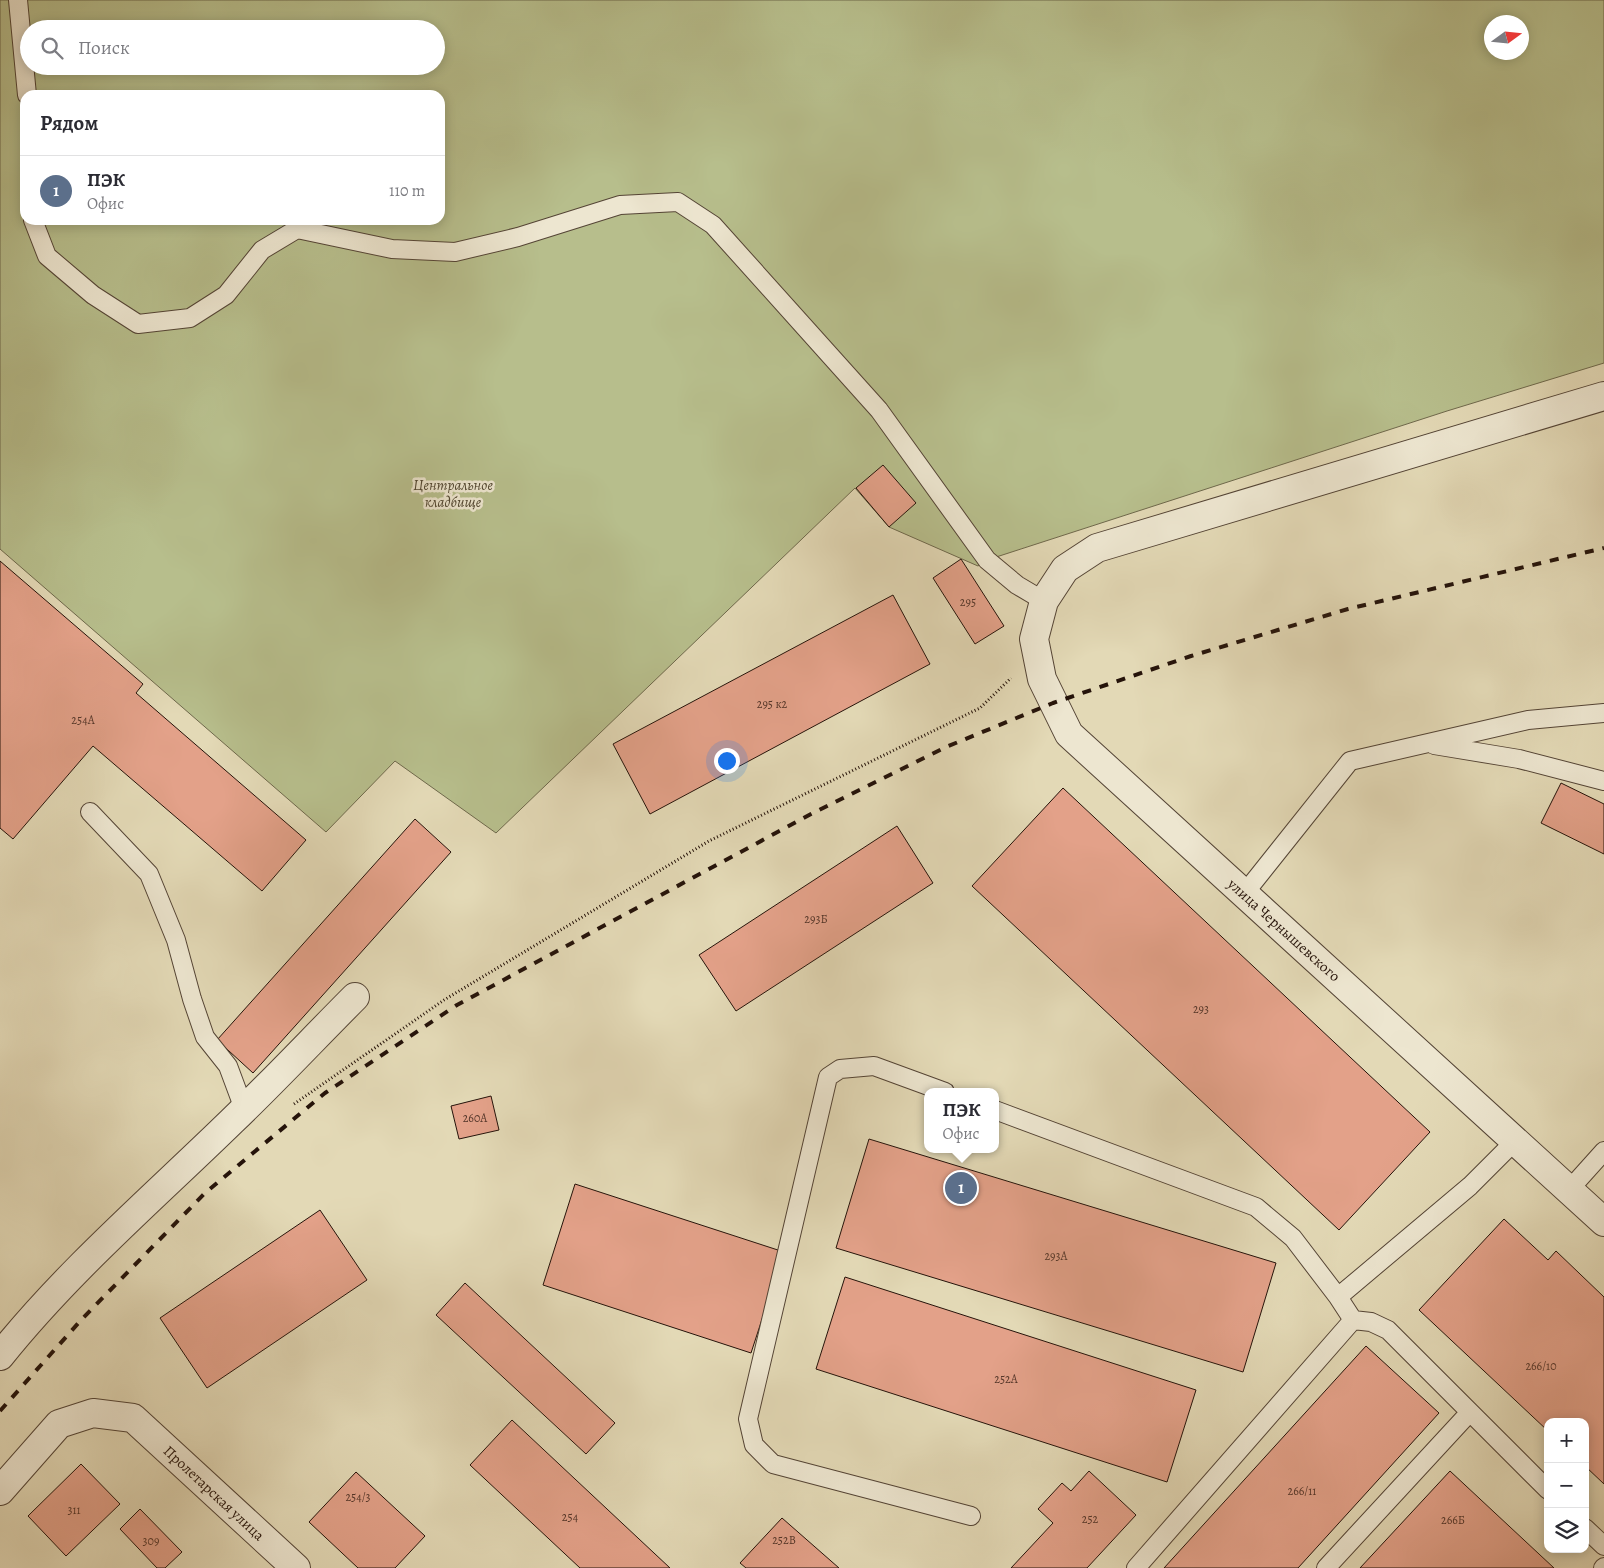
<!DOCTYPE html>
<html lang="ru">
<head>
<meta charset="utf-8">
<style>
	body { margin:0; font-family:Alegreya,serif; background:#f7f7f7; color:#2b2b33 }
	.controls { position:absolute; right:15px; bottom:15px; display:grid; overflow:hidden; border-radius:10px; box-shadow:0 2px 12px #0003 }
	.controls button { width:45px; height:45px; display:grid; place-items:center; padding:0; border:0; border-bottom:1px solid #e1e1e2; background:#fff; color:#2b2b33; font:25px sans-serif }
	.compass { position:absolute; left:1484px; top:15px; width:45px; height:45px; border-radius:50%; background:#fff; box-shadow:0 2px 12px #0003; rotate:75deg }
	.you { position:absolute; left:726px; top:760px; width:18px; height:18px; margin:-12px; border:4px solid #fff; border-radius:50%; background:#1a73e8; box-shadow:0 0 0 8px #1a73e833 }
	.badge { display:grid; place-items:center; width:32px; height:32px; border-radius:50%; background:#1a73e8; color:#fff; font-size:16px; font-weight:700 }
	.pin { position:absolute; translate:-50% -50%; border:2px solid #fff; box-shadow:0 1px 5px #0006 }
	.popup { position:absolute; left:924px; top:1088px; width:75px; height:65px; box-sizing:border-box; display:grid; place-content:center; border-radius:10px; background:#fff; filter:drop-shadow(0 1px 4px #0005); font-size:16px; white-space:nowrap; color:#7c7c81 }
	.popup b { font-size:19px; color:#2b2b33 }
	.popup::after { content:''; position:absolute; left:50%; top:100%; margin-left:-10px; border:10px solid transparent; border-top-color:#fff }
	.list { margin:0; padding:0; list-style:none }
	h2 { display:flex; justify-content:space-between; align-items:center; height:65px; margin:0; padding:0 20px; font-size:21px }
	h2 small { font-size:16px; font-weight:400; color:#7c7c81 }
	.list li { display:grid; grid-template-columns:32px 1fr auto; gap:15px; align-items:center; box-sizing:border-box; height:70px; padding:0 20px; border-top:1px solid #e1e1e2 }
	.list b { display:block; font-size:19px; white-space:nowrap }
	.list p { margin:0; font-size:16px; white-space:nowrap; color:#7c7c81 }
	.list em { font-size:16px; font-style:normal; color:#7c7c81 }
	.icon { flex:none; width:28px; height:28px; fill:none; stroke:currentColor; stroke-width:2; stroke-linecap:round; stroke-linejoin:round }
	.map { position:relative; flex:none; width:1604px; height:1568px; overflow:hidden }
	.search { position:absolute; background:#fff; box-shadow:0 2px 12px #0003; left:20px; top:20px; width:425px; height:55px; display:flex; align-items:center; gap:12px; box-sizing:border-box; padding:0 18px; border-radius:28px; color:#7c7c81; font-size:19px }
	.panel { position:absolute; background:#fff; box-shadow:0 2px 12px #0003; left:20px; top:90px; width:425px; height:135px; border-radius:15px }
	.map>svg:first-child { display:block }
</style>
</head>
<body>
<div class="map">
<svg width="1604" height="1568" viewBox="0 0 1604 1568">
	<rect width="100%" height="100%" fill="#e3d9b6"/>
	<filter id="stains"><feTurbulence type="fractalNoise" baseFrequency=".004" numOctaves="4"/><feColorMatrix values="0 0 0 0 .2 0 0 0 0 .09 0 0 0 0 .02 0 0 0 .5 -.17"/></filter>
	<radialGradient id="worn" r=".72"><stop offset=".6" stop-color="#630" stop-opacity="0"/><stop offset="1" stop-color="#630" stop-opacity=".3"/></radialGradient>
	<path fill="#b7be8c" stroke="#6e684b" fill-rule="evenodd" d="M0 0H1604V363L1447 411 987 560 978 566 889 527 855 488 496 833 395 761 326 832 0 549ZM1492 22H1522V52H1492ZM29 29H436V66H29ZM25 95H440V220H25Z"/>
	<path fill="#e3a189" stroke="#25130a" d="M883 465 916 503 889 527 856 488Z
		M961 559 1004 626 975 644 933 578Z
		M0 561 143 684 136 693 306 840 262 891 93 746 13 839 0 828Z
		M893 595 930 664 650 814 613 744Z
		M1561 783 1604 804V854L1541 823Z
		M1063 788 1430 1132 1339 1230 972 886Z
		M415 819 451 852 253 1073 217 1040Z
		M897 826 933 883 736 1011 699 955Z
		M491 1096 499 1130 459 1139 451 1106Z
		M869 1139 1276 1263 1243 1372 836 1248Z
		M575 1184 784 1252 751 1353 543 1285Z
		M320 1210 367 1280 207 1388 160 1318Z
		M1504 1219 1548 1260 1556 1251 1604 1297V1484L1585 1466V1422H1548V1431L1419 1310Z
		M845 1277 1196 1390 1167 1482 816 1369Z
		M465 1283 615 1423 586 1454 436 1315Z
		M1366 1346 1439 1413 1298 1568H1164Z
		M512 1420 670 1568H580L470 1465Z
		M81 1464 120 1504 66 1556 28 1516Z
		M1089 1471 1136 1515 1087 1568H1011L1053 1523 1038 1509 1062 1483 1071 1491Z
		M1450 1471 1554 1568H1360Z
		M356 1472 425 1536 395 1568H358L309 1522Z
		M140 1509 182 1552 165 1568H157L120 1529Z
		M782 1518 839 1568H746L740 1563Z"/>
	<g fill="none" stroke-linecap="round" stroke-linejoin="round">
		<defs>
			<path id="service" d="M18 0 27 95
				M33 220 47 256 93 295 138 324 190 318 226 295 262 250 297 229 392 249 455 252 518 237 620 205 678 202 713 225 879 410 987 560 1017 585 1044 601
				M1434 745 1519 759 1604 781
				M90 812 149 874 176 940 192 999 205 1037 228 1066 244 1109
				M1244 894 1350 761 1528 720 1604 713
				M945 1092 874 1066 840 1069 828 1077 748 1419 754 1445 773 1464 971 1516
				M995 1110 1256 1207 1293 1238 1338 1297 1353 1320 1136 1568
				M1569 1190 1604 1151
				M1338 1297 1470 1186 1515 1141
				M1353 1320 1371 1322 1388 1330 1548 1490
				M1585 1528 1604 1546
				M1326 1568 1470 1412
				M1603 1568 1604 1567"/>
			<path id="minor" d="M1604 396 1097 548 1065 569 1044 601 1034 639 1042 679 1069 734 1604 1222
				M0 1356C69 1270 153 1198 232 1121 274 1081 314 1038 355 997
				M0 1491 59 1424 93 1413 133 1418 296 1568"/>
		</defs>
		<use href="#service" stroke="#544435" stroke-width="20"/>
		<use href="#minor" stroke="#544435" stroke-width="30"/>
		<path stroke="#25130a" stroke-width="3" stroke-dasharray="1 2.5" stroke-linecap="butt" d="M294 1104 444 1000 709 841 980 708 1011 678"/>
		<use href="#service" stroke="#ede6d0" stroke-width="18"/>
		<use href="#minor" stroke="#ede6d0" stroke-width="28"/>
		<path stroke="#25130a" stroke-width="4" stroke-dasharray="9 9" stroke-linecap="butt" d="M0 1411 82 1319 205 1193 325 1093 457 1005 811 814 946 747 1053 703 1191 656 1348 609 1604 548"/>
	</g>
	<g text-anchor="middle" stroke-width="5" stroke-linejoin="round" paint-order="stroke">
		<g font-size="12" fill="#54362a">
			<text x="968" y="606">295</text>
			<text x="772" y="708">295 к2</text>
			<text x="83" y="724">254А</text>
			<text x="816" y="923">293Б</text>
			<text x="1201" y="1013">293</text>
			<text x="475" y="1122">260А</text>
			<text x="1056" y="1260">293А</text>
			<text x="1541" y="1370">266/10</text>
			<text x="1006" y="1383">252А</text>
			<text x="1302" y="1495">266/11</text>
			<text x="358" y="1501">254/3</text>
			<text x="74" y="1514">311</text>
			<text x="570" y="1521">254</text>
			<text x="1090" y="1523">252</text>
			<text x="1453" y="1524">266Б</text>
			<text x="784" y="1544">252В</text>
			<text x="151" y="1545">309</text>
		</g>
		<g font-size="15" font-style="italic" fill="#514631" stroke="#ede6d0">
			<text x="453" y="490">Центральное<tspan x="453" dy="17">кладбище</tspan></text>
		</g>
		<g font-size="15" fill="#25130a" stroke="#ede6d0">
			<text transform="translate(1284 930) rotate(42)" y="5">улица Чернышевского</text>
			<text transform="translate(214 1493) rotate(43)" y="5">Пролетарская улица</text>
		</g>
	</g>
	<rect width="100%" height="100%" filter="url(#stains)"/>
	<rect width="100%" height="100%" fill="url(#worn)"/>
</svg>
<div class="controls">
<button>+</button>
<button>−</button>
<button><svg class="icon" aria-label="layers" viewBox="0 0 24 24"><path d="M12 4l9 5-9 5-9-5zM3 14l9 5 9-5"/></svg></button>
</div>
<svg class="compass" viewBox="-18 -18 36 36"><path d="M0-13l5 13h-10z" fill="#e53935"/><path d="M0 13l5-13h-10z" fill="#7c7c81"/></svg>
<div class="you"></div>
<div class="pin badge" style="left:961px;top:1188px;background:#5c6f8a">1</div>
<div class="popup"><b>ПЭК</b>Офис</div>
<div class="search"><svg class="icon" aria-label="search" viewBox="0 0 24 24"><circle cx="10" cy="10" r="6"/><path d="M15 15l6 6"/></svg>Поиск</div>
<section class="panel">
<h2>Рядом<small></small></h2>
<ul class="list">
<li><span class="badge" style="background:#5c6f8a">1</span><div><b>ПЭК</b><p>Офис</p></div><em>110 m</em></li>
</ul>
</section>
</div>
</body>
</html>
